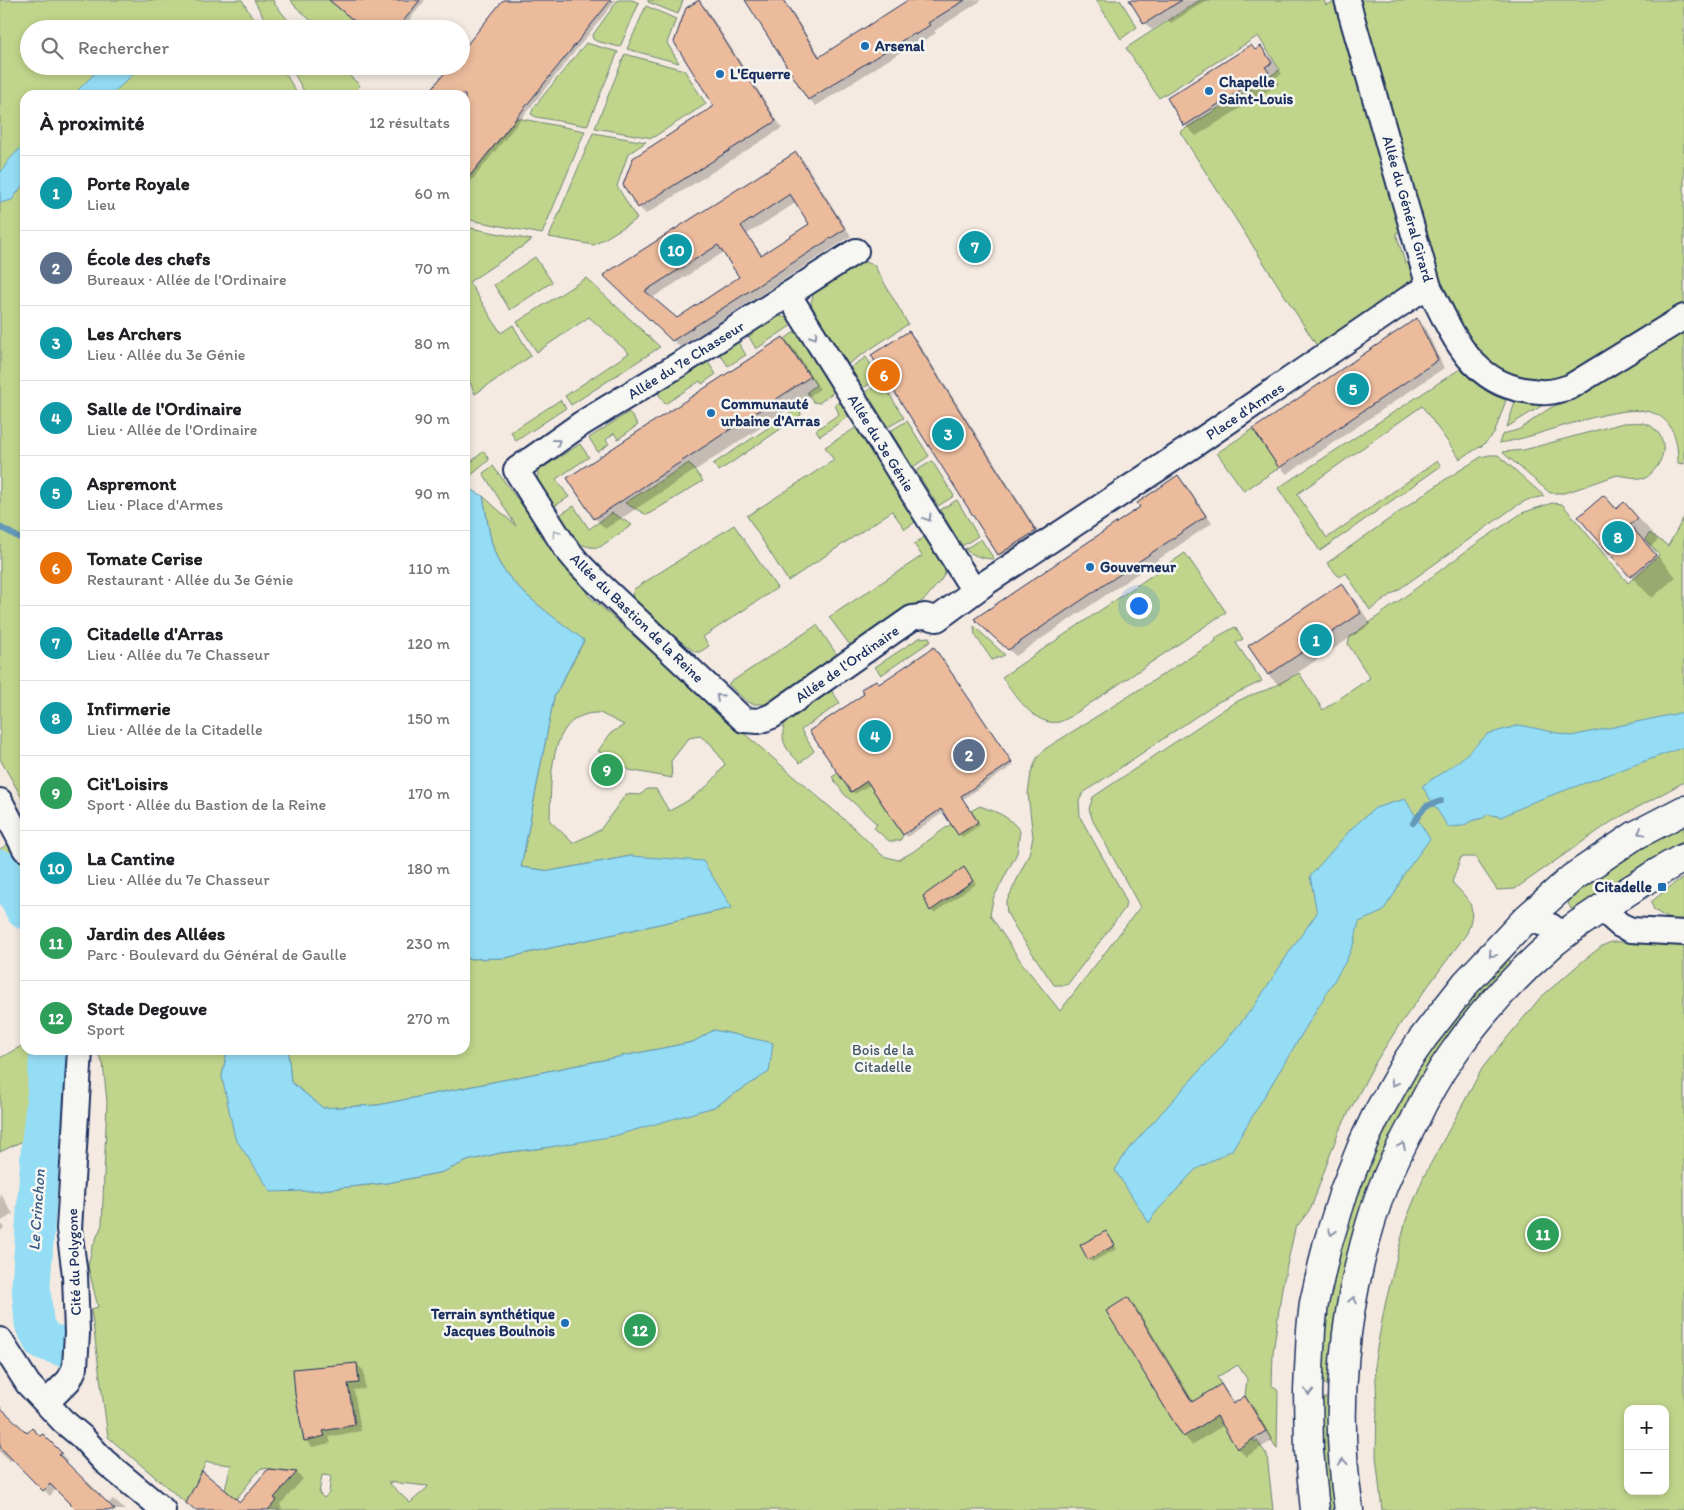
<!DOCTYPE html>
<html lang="fr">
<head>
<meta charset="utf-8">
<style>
	body { margin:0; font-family:Itim,sans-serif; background:#f6f6f6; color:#202124 }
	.controls { position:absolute; right:15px; bottom:15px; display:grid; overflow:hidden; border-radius:10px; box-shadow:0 2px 8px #0003 }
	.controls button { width:45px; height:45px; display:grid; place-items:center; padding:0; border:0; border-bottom:1px solid #e0e0e0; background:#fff; color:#202124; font:25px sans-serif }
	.you { position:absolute; left:1138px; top:605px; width:18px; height:18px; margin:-12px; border:4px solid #fff; border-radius:50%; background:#1a73e8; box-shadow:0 0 0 8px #1a73e833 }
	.badge { display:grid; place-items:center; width:32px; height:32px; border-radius:50%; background:#1f6fb2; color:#fff; font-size:16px; font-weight:700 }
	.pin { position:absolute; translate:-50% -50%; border:2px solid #fff; box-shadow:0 1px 5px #0006 }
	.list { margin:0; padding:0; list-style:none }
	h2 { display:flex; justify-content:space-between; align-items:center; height:65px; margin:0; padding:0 20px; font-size:21px }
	h2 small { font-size:16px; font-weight:400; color:#757577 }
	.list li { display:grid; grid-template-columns:32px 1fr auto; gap:15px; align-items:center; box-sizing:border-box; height:75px; padding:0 20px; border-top:1px solid #e0e0e0 }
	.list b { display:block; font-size:19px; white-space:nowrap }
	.list p { margin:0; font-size:16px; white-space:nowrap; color:#757577 }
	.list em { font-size:16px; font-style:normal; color:#757577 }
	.icon { flex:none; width:28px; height:28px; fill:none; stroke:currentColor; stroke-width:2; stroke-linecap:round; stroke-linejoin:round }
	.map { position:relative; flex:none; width:1684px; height:1510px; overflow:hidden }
	.search { position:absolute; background:#fff; box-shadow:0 2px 8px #0003; left:20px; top:20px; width:450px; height:55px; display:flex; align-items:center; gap:12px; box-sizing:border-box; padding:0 18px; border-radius:28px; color:#757577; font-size:19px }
	.panel { position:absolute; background:#fff; box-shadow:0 2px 8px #0003; left:20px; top:90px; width:450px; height:965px; border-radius:15px }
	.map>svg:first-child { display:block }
</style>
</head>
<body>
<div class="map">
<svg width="1684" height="1510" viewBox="0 0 1684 1510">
	<rect width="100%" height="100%" fill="#f4eae1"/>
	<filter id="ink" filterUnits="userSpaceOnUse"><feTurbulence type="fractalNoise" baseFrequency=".02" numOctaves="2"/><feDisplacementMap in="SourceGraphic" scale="10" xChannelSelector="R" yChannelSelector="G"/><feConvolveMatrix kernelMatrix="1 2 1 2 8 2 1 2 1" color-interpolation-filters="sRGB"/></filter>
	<g filter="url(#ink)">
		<path fill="#c0d58b" stroke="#6e8274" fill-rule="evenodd" d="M0 0H242L259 29H29V66H281L298 95H25V803L0 759Z
			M254 0H273L274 3 295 29H270Z
			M291 0H329L364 29H320L294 5Z
			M618 0H632L639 3 620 47 596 41 593 39 592 36Z
			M648 0H683L678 14 648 2Z
			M1096 0H1120L1137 27 1121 39Z
			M1200 0H1324L1326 5 1337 1 1406 229 1396 233 1405 263 1414 260 1420 284 1336 336 1317 346 1180 132 1280 70 1258 36 1159 98 1126 48Z
			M1356 0H1684V305L1568 378C1543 382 1523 378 1500 368 1495 366 1490 364 1486 361 1466 342 1455 316 1444 291Z
			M646 6 676 19 667 43 679 63 627 49Z
			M586 43 618 52 587 126 536 117 531 114 534 107Z
			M625 54 684 70 706 104 652 138 595 128Z
			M290 66H338L360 85 353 95H306Z
			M517 118 585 131 542 234 465 219V182Z
			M593 133 646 142 628 154 617 186 637 219 594 245 549 237Z
			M465 227 532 240 469 282 501 333 513 325 531 356 475 394 465 371Z
			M535 257 552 282 510 310 494 285Z
			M863 261 874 265 908 324 848 364 815 315 811 303 813 295 817 288 854 264Z
			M586 278 660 347 571 405 565 396 629 353 589 317 537 352 517 322Z
			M776 315 791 319 795 323 756 349 748 335Z
			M1684 328V464L1678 463C1678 444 1675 423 1656 414 1625 398 1537 439 1499 443L1502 435C1507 432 1513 432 1520 429 1531 422 1541 413 1552 407 1557 404 1563 405 1570 401Z
			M798 329 835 391 819 403 814 402 807 392 816 385 785 339Z
			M738 342 746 355 728 366 720 354Z
			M866 357 879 378 863 388 850 368Z
			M707 361 716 374 702 384 700 381 665 404 658 393Z
			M1463 367C1476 384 1484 393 1506 400L1494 434 1483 445 1460 459 1422 406 1297 494 1327 538 1437 461 1441 466 1320 551 1278 488Z
			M882 382 904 418 888 427 866 392Z
			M560 400 566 408 516 441 511 432Z
			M1515 402 1543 405 1507 427Z
			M838 403 848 405 851 411 849 416 820 436 816 430 839 414 835 405Z
			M800 407 801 415 719 471 713 464Z
			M629 412 638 425 618 439 614 433 606 440 609 444 598 452 589 438Z
			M907 421 929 456 913 467 890 431Z
			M1623 423C1632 423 1643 421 1651 426 1673 441 1662 468 1644 479L1617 475 1577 489 1564 493H1550L1502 452 1524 450Z
			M862 424 921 518 905 529 892 511 788 581 747 516 834 460 825 447Z
			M1253 429 1279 468 1244 491 1217 453Z
			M580 444 589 457 556 479 569 497 553 507C547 497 533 483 539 470Z
			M484 451 489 460 468 478 465 477V465L466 466Z
			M1489 455H1498L1544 496 1527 500 1516 506 1370 610 1346 573 1339 577 1327 563 1446 479 1481 457Z
			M932 461 954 496 938 506 916 471Z
			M689 463 703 481 647 515 625 503Z
			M493 466 589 596 725 717 852 826 883 856 898 860 911 853 951 824 958 834 978 822 971 811 980 806C998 813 1008 815 1020 831L1017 853 993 899 990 915 1022 963 1060 1011 1140 907 1093 821 1089 809 1093 797 1232 704 1248 696 1269 689 1299 673 1323 710 1324 709 1370 678 1348 644 1350 637 1476 544 1522 513 1552 503 1562 504 1628 583 1659 555 1645 539 1650 533 1668 546 1684 517V782L1611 822 1515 889 1497 890 1475 857H1461L1452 882C1471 903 1477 905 1467 933L1398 1027 1375 1063 1338 1133 1311 1208 1295 1229 1282 1288 1273 1353 1272 1385 1278 1391 1277 1449 1245 1396 1247 1379 1238 1365 1217 1377 1255 1442 1257 1441 1267 1455 1273 1510H268L276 1500 274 1498 296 1472 261 1468 236 1499 225 1490 231 1465 206 1462 187 1504 108 1437 91 1309 98 1307 88 1266 92 1248 102 1225 107 1101 103 1064 96 1050H227L222 1077 310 1191 387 1183 443 1172 467 1161 500 1153 544 1148 714 1107 740 1090 736 1035 714 1030 693 1042 378 1105 323 1108 291 1082 288 1050H465V959L505 958 732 908 631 856 550 871 521 867 554 697 584 641C557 619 520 595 501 566 490 549 487 516 483 496L516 526 483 473ZM600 713 624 725 611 733 598 751 629 770 672 778 671 761 689 738 700 736 711 744 725 764C712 786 691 800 669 811L656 789H647L640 795 626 794 600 830 573 843 550 821C551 790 547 726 584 715 589 713 595 713 600 713ZM322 1475 331 1476 329 1493 324 1498 319 1493ZM388 1482 428 1486V1487L410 1503Z
			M957 500 978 536 962 546 940 510Z
			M574 506 589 529 612 513 632 525 600 547C577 550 569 533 558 516Z
			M734 525 777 588 703 637 709 646 700 652H695L649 617 631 599 634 589Z
			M930 533 947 561 946 571 941 580 925 599 853 649 829 617 922 556 914 544Z
			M981 539 994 559C984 559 973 556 965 549Z
			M1185 553 1226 612 1070 717C1066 719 1062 721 1059 722 1034 727 1014 693 1002 677Z
			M817 625 839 658 773 704H752L744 699 728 684Z
			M974 626 1005 655 992 660 975 635Z
			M1235 627 1243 639 1236 643 1262 681 1216 703 1083 793 1079 801 1080 817 1121 890 1126 901 1125 908 1071 980 1067 985H1054L1016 929 1007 913 1006 903 1029 854 1033 837 1028 794 1031 773 1037 758 1045 749 1216 641 1215 638Z
			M929 637 931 641 881 675 875 667 919 638Z
			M829 687 840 703 801 730 814 751 800 763C784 748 780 741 785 720Z
			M838 773 851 792 867 781 903 835 900 841H889L874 828 877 824 844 794 832 777Z
			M1684 827V841L1644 863 1579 908 1571 909 1568 903C1598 870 1643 844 1684 827Z
			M19 837 25 849V922L8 885 0 875V849Z
			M1684 878V921H1672L1654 910 1651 902 1676 882Z
			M1611 942H1684V1510H1382L1376 1456 1377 1406 1375 1359 1385 1305 1406 1220 1424 1176 1483 1067 1540 998 1584 960 1602 946ZM1628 1409H1665V1491H1628Z
			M1500 956 1509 959 1511 968 1436 1060 1332 1384H1318L1319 1354 1333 1268 1359 1180 1410 1076Z
			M25 1044V1050H60V1068L44 1256V1318L53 1332 73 1335 72 1359C42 1357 39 1354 17 1333L35 1135 0 1152V1058Z
			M1319 1398H1332L1339 1510H1324Z"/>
		<path fill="#94ddf5" stroke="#6497b9" d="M102 66H142L111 95H73Z
			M25 143V182L12 200 0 203V173L9 160Z
			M465 486 483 496C487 516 490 549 501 566 520 595 557 619 584 640L554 697 521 867 550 871 631 856 703 861 732 908 505 958 465 959Z
			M1684 712V747L1533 802 1501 817 1488 814 1483 818 1471 821 1463 826 1448 827 1422 786 1458 762 1488 734 1520 725 1571 736Z
			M1405 799 1430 839 1403 875 1395 893 1382 912 1359 922 1354 943 1346 961 1232 1150 1195 1170 1156 1212 1149 1223 1115 1170 1127 1151 1218 1050 1255 1005 1290 951 1317 913 1310 876 1352 828 1375 808Z
			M714 1030 773 1043 769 1072 714 1107 614 1136 544 1148 500 1153 467 1161 443 1172 387 1183 310 1191 271 1192 235 1138 222 1077 227 1050H288L291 1082 323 1108 378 1105 693 1042Z"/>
		<path fill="#0003" fill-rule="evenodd" d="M330 0H425L402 29H365Z
			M505 0H616L465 189V95H428L461 66Z
			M746 0H784L821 57 911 0H982L934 31 936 33 923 41 921 39 816 106 809 99Z
			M1130 0H1207L1171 23 1168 20 1152 30 1145 23Z
			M699 2 706 8 782 128 646 214 639 207 716 106Z
			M1261 48 1272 59 1282 74 1275 78 1279 84 1196 136 1185 125 1256 51Z
			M796 153 803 160 851 236 680 347 605 276ZM797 202 811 224 763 256 747 234ZM724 252 741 277 677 320 652 298Z
			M1417 320 1424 326 1444 368 1287 474 1280 467Z
			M909 332 916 339 1042 538 1006 561 999 554Z
			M783 338 794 349 820 389 605 529 595 518Z
			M1178 477 1185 484 1212 523 1016 656 983 626 1141 507Z
			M1604 497 1617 509 1624 503 1645 525 1658 540 1650 547 1676 577 1652 598 1631 577 1580 517Z
			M1342 585 1352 596 1371 624 1279 685 1268 675Z
			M934 648 1014 765 963 799 980 825 962 837 944 812 907 837 871 784 855 794 852 791 880 685Z
			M964 868 976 884 934 913 931 910Z
			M0 1193 13 1214 0 1222Z
			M0 1222 4 1228 0 1231Z
			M1106 1232 1117 1249 1092 1262 1089 1259Z
			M1128 1299 1136 1307 1194 1402 1221 1386 1229 1394 1235 1404 1245 1398 1254 1407 1273 1440 1246 1457 1238 1448 1224 1425 1192 1445 1184 1436Z
			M357 1364 364 1371 365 1389 354 1390 361 1431 329 1437 331 1443 312 1447 305 1440Z
			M0 1413 27 1435 40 1438 43 1435 67 1460 64 1462 108 1504 113 1499 125 1510H77L56 1489 50 1496 13 1458 10 1462 0 1452Z
			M269 1470 297 1473 303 1479 280 1505 282 1508 280 1510H195L240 1504Z"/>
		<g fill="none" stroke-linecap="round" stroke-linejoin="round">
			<path stroke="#6497b9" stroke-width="6" d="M0 527 25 541
				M1413 823 1426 806 1441 801"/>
			<path stroke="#94ddf5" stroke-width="39" d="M0 869 9 880 25 910
				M49 1050 46 1097 41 1140 31 1285 34 1323 42 1340 69 1349"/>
		</g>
		<path fill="#ebbb9c" stroke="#1b2f5e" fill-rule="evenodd" d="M329 0H420L397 29H364Z
			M503 0H611L465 182V95H427L450 66H461V52Z
			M699 0 776 121 638 208 623 185 633 158 714 106 674 42 686 8Z
			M745 0H783L819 57 908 0H965L928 23 930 25 915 35 914 33 808 100Z
			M1129 0H1182L1144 24Z
			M1251 45 1255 50 1261 46 1272 63 1265 67 1269 72 1184 126 1167 98Z
			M796 152 845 229 672 341 603 275ZM790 194 809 224 761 255 741 226ZM718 245 739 277 677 318 645 291Z
			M1417 318 1438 360 1279 468 1253 429Z
			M909 331 1036 531 998 555 871 355Z
			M783 337 810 377 594 519 567 478Z
			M1178 475 1206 516 1008 650 974 619 1140 507 1137 503Z
			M1604 495 1616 509 1624 502 1638 518 1630 525 1656 555 1630 577 1578 517Z
			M1342 583 1361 613 1268 675 1248 646Z
			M934 647 1012 762 961 796 978 822 958 835 941 809 903 835 867 781 851 792 809 731 864 694 861 689 876 680 879 684Z
			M964 867 973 881 930 911 923 896Z
			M1106 1231 1115 1245 1088 1260 1080 1245Z
			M1128 1297 1192 1402 1221 1384 1233 1404 1245 1396 1266 1431 1237 1449 1217 1416 1183 1437 1106 1311Z
			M357 1363 359 1383 348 1384 355 1425 323 1431 325 1436 304 1441 295 1394 293 1369Z
			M0 1407 27 1433 32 1428 40 1436 43 1434 62 1453 59 1455 115 1510H76L50 1484 43 1491 0 1447Z
			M268 1469 297 1472 274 1498 277 1500 268 1510H194L186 1503 202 1471 240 1502Z"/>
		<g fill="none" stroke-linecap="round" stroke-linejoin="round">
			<defs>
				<path id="street" d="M1347 0 1429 287C1451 331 1469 381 1524 390 1531 391 1540 393 1547 392 1555 392 1562 389 1570 387L1684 317
					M856 251 683 362 581 424 516 470 565 547 580 565 597 582 744 720 759 721 772 716 912 618 925 616 937 619 987 582 1188 449 1415 294 1429 287
					M788 294 974 591
					M0 801 25 849
					M1602 909 1620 925 1631 930 1684 933
					M1526 919 1551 926 1562 936
					M0 1340 28 1384 63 1421 82 1437 104 1461 163 1510
					M46 1403 69 1380 75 1367 77 1333 75 1275 69 1229 80 1050"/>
				<path id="secondary" d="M1315 1510 1309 1451 1308 1391 1311 1330 1314 1303 1327 1246 1344 1191 1364 1141 1376 1116 1407 1061 1423 1038 1466 983 1526 919 1572 878 1634 836 1684 810
					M1349 1510C1333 1409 1344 1303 1376 1206 1385 1178 1399 1150 1413 1124 1424 1100 1437 1076 1452 1055 1480 1014 1515 976 1552 944 1576 924 1604 907 1630 890 1648 879 1665 867 1684 858"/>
			</defs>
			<use href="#street" stroke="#1b2f5e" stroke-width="28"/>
			<use href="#secondary" stroke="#1b2f5e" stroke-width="31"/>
			<use href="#street" stroke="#f6f6f2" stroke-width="24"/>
			<use href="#secondary" stroke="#f6f6f2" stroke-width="28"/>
		</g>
		<defs><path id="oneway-chevron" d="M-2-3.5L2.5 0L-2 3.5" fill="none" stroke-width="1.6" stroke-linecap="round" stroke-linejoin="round" transform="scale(1.25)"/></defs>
		<g stroke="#8892a8">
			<use href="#oneway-chevron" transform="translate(814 336) rotate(58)"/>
			<use href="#oneway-chevron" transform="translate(557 442) rotate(-36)"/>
			<use href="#oneway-chevron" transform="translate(928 518) rotate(59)"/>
			<use href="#oneway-chevron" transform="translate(556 533) rotate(-123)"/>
			<use href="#oneway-chevron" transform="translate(719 697) rotate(-138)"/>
			<use href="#oneway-chevron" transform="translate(1641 832) rotate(151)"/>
			<use href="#oneway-chevron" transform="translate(1492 954) rotate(132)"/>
			<use href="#oneway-chevron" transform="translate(1394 1083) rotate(119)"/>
			<use href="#oneway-chevron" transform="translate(1402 1146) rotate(-64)"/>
			<use href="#oneway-chevron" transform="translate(1332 1232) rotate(106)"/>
			<use href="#oneway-chevron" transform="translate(1353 1300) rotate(-78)"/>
			<use href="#oneway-chevron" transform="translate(1309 1392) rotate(91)"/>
			<use href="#oneway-chevron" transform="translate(1343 1462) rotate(-94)"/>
		</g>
	</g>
	<g fill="#1f6fb2" stroke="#f6f6f2" stroke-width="2">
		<circle cx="865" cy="46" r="5"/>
		<circle cx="720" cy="74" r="5"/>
		<circle cx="1209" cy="91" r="5"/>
		<circle cx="711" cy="413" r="5"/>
		<circle cx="1090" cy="567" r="5"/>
		<rect x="1657" y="882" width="10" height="10" rx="2.5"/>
		<circle cx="565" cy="1323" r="5"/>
	</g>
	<g text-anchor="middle" stroke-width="5" stroke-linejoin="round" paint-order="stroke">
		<g font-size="15" font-weight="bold" fill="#1b2f5e" stroke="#f6f6f2" text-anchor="start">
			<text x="875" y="51">Arsenal</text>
			<text x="730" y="79">L'Equerre</text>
			<text x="1219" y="87">Chapelle<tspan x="1219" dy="17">Saint-Louis</tspan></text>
			<text x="721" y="409">Communauté<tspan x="721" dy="17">urbaine d'Arras</tspan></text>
			<text x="1100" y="572">Gouverneur</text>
			<text x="1652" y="892" text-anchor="end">Citadelle</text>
			<text x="555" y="1319" text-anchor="end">Terrain synthétique<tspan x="555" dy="17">Jacques Boulnois</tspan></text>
		</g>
		<g font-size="15" fill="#1b2f5e" stroke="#f6f6f2">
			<text transform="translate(1408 209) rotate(74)" y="5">Allée du Général Girard</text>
			<text transform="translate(686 360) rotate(-32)" y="5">Allée du 7e Chasseur</text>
			<text transform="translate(1245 411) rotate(-34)" y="5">Place d'Armes</text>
			<text transform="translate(881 443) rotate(58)" y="5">Allée du 3e Génie</text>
			<text transform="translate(637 618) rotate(44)" y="5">Allée du Bastion de la Reine</text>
			<text transform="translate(847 664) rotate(-35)" y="5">Allée de l'Ordinaire</text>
			<text transform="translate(74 1262) rotate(-92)" y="5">Cité du Polygone</text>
		</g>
		<g font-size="15" fill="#445869" stroke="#f6f6f2">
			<text x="883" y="1055">Bois de la<tspan x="883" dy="17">Citadelle</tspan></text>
		</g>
		<g font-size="16" font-style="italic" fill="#395a84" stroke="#f6f6f2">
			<text transform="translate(36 1210) rotate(-86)" y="6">Le Crinchon</text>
		</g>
	</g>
</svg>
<div class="controls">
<button>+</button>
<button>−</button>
</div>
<div class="you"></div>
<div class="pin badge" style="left:1316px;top:640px;background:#0f9aa8">1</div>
<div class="pin badge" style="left:969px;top:755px;background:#5c6f8a">2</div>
<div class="pin badge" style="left:948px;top:434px;background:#0f9aa8">3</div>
<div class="pin badge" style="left:875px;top:736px;background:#0f9aa8">4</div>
<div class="pin badge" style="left:1353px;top:389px;background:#0f9aa8">5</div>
<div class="pin badge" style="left:884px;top:375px;background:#e8710a">6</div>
<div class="pin badge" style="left:975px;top:247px;background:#0f9aa8">7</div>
<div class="pin badge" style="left:1618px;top:537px;background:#0f9aa8">8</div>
<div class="pin badge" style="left:607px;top:770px;background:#2e9e5b">9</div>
<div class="pin badge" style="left:676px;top:250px;background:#0f9aa8">10</div>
<div class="pin badge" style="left:1543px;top:1234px;background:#2e9e5b">11</div>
<div class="pin badge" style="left:640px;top:1330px;background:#2e9e5b">12</div>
<div class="search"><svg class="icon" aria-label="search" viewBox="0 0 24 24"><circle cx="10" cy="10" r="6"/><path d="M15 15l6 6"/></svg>Rechercher</div>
<section class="panel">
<h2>À proximité<small>12 résultats</small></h2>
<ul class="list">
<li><span class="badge" style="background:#0f9aa8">1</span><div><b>Porte Royale</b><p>Lieu</p></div><em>60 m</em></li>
<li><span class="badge" style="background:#5c6f8a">2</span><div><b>École des chefs</b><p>Bureaux · Allée de l'Ordinaire</p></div><em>70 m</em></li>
<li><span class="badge" style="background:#0f9aa8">3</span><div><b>Les Archers</b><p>Lieu · Allée du 3e Génie</p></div><em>80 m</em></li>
<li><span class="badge" style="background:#0f9aa8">4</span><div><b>Salle de l'Ordinaire</b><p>Lieu · Allée de l'Ordinaire</p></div><em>90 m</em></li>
<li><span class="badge" style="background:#0f9aa8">5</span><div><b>Aspremont</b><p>Lieu · Place d'Armes</p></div><em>90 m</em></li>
<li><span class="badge" style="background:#e8710a">6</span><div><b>Tomate Cerise</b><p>Restaurant · Allée du 3e Génie</p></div><em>110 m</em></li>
<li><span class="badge" style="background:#0f9aa8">7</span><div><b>Citadelle d'Arras</b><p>Lieu · Allée du 7e Chasseur</p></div><em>120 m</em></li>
<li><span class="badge" style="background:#0f9aa8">8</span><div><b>Infirmerie</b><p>Lieu · Allée de la Citadelle</p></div><em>150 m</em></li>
<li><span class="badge" style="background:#2e9e5b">9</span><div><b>Cit'Loisirs</b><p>Sport · Allée du Bastion de la Reine</p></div><em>170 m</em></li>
<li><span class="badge" style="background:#0f9aa8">10</span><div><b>La Cantine</b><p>Lieu · Allée du 7e Chasseur</p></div><em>180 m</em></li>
<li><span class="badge" style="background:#2e9e5b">11</span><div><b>Jardin des Allées</b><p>Parc · Boulevard du Général de Gaulle</p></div><em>230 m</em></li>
<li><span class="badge" style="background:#2e9e5b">12</span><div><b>Stade Degouve</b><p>Sport</p></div><em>270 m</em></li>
</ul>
</section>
</div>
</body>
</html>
